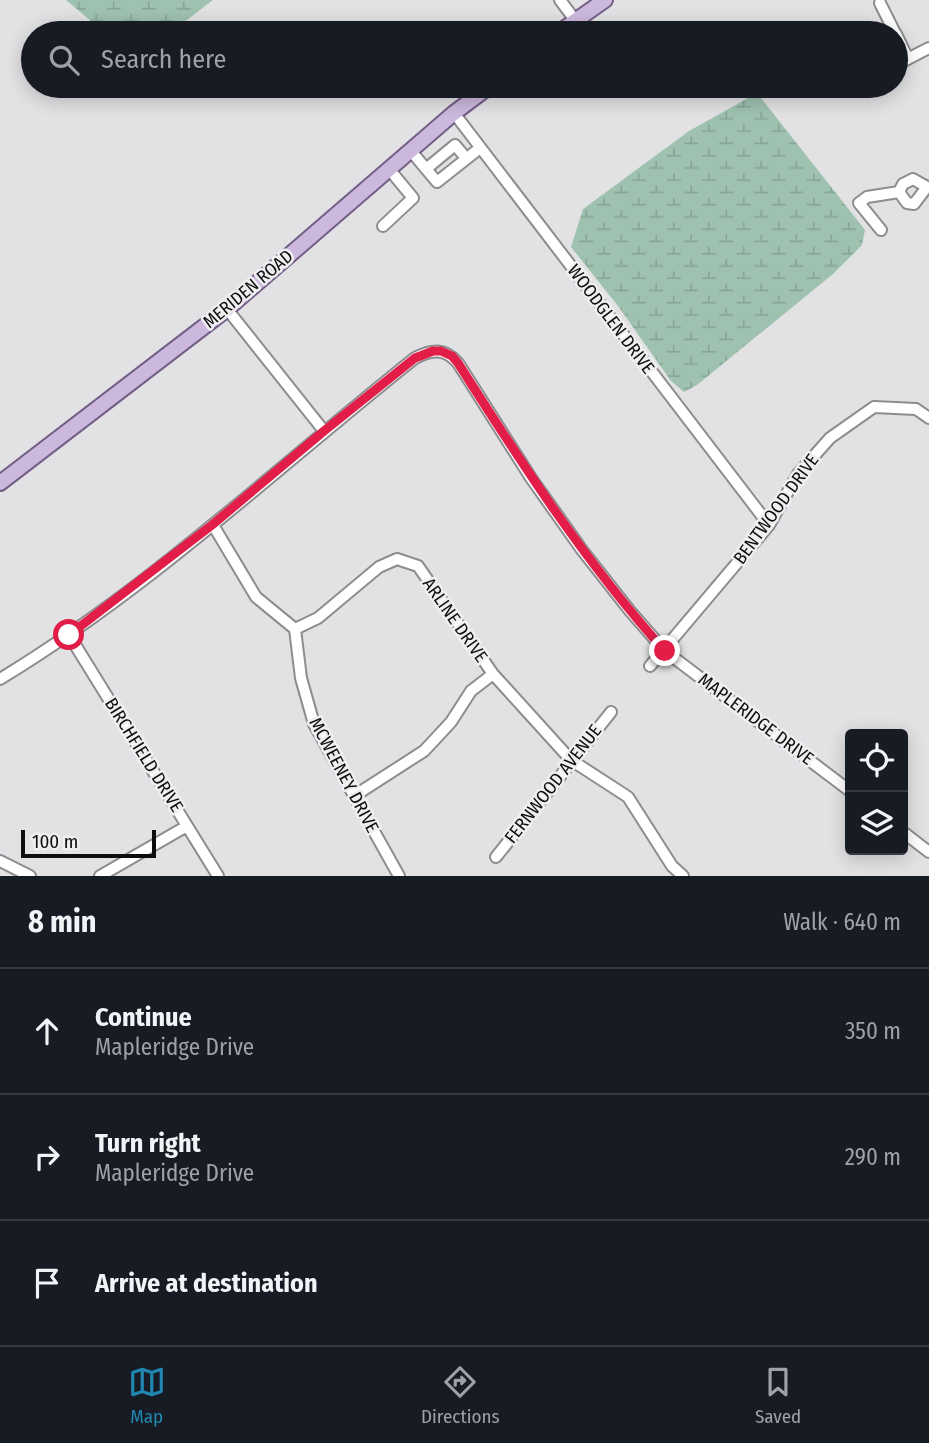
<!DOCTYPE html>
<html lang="en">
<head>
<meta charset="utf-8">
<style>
	body { margin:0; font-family:"Fira Sans Condensed",sans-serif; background:#20242c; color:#f1f3f6 }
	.controls { position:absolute; right:21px; bottom:21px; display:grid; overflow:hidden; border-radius:7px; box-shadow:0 4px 18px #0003 }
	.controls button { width:63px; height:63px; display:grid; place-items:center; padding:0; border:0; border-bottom:2px solid #363941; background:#171b24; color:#f1f3f6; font:35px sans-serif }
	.scale { position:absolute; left:21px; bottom:18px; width:135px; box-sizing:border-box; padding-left:7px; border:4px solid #0e0e0f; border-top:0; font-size:19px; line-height:24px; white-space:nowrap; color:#0e0e0f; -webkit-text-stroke:5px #efeff2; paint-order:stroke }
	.stop { position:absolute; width:21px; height:21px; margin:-16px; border:5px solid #e11d48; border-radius:50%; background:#fff }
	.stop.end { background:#e11d48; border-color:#fff; box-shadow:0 2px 7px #0008 }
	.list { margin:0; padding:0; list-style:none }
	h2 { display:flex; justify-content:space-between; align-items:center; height:91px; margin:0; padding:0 28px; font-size:30px }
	h2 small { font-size:23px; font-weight:400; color:#9ea1a6 }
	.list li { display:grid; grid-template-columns:46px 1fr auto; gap:21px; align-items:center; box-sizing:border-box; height:126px; padding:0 28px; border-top:2px solid #363941 }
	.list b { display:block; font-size:26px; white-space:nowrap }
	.list p { margin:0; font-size:23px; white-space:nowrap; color:#9ea1a6 }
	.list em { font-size:23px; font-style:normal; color:#9ea1a6 }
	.icon { flex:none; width:38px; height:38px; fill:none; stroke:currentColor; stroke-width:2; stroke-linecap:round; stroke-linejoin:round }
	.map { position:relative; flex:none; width:929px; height:876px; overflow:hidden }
	.search { position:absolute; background:#171b24; box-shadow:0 4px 18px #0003; left:21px; right:21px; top:21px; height:77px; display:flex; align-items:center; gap:18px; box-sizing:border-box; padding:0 24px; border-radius:38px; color:#9ea1a6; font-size:26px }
	.sheet { height:469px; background:#171b24 }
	nav { display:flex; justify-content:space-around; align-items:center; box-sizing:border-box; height:98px; border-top:2px solid #363941; background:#171b24; font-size:19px; color:#9ea1a6 }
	nav a { display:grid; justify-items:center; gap:4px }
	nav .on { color:#2087b0 }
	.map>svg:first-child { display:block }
</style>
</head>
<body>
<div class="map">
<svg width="929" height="876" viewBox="0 0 929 876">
	<defs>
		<pattern id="wetland-marsh" width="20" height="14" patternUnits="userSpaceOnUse" patternTransform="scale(1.75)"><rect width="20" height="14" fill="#9fc2b0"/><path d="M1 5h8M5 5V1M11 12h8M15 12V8" fill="none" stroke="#88a696"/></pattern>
	</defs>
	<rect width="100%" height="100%" fill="#e2e2e5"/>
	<path fill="url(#wetland-marsh)" d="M66 0H213L170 33H105Z
		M757 93 865 230 862 245 833 274 697 385 684 392 671 381 618 306 571 247 583 209 689 131Z"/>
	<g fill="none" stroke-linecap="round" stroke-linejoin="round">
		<defs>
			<path id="minor" d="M560 0 575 20
				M880 3 895 33
				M896 34 908 59
				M896 65 929 48
				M854 87 857 86
				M454 113 769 525
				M411 151 437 182 480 148
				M426 169 455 145 466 158
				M913 179 927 187 914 204 907 203 899 192 903 184Z
				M383 226 413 198 389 169
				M881 230 859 203 867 197 899 192
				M227 309 324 431
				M213 525 256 597 295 629
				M295 629 318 618 379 567 397 559 418 566 493 674 571 760 628 797 672 866 683 876
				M295 629 301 678 314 724 399 876
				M69 635 218 876
				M650 666 769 525 798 474 830 438 874 407 916 409 929 418
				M0 679C150 588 278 467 415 358 432 349 445 348 458 363L531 478 582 550 630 611 665 651 850 791
				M354 796 424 751 451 722 471 691 493 674
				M903 832 929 852
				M496 857 611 712
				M0 861 30 876
				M100 876 187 826"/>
			<path id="major" d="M558 33 605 0
				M0 483 227 309 454 113 490 86"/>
		</defs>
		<use href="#minor" stroke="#8d8d90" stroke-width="14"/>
		<use href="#major" stroke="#735e85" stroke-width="18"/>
		<use href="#minor" stroke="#fff" stroke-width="10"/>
		<use href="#major" stroke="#ccb8dc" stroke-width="14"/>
	</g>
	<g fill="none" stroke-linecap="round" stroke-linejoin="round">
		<path stroke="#e11d48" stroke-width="9" d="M69 635 212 525 324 431 415 358 433 351H441L452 356 458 363C522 464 585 562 665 651"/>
	</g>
	<g text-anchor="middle" stroke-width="5" stroke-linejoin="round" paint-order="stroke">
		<g font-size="18" fill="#0e0e0f" stroke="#efeff2">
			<text transform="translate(248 289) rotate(-40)" y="6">MERIDEN ROAD</text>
			<text transform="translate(611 319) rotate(53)" y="6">WOODGLEN DRIVE</text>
			<text transform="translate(776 509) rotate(-54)" y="6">BENTWOOD DRIVE</text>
			<text transform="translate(455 620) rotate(55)" y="6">ARLINE DRIVE</text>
			<text transform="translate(756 719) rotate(37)" y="6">MAPLERIDGE DRIVE</text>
			<text transform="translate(144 755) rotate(58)" y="6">BIRCHFIELD DRIVE</text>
			<text transform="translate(344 775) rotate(62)" y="6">MCWEENEY DRIVE</text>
			<text transform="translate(553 784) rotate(-52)" y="6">FERNWOOD AVENUE</text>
		</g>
	</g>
</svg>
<div class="controls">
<button><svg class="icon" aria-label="locate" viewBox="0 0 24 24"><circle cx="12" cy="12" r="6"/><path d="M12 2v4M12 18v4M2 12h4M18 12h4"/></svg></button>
<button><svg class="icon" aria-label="layers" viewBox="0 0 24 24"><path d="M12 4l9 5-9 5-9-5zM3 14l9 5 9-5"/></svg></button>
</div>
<div class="scale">100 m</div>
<div class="stop" style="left:69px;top:635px"></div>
<div class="stop end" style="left:665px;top:651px"></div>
<div class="search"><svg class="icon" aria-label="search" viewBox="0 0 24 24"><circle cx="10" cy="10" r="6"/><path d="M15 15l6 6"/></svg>Search here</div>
</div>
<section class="sheet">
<h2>8 min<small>Walk · 640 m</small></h2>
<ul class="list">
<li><svg class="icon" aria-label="ahead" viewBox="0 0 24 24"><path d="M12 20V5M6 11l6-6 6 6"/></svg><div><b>Continue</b><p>Mapleridge Drive</p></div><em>350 m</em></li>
<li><svg class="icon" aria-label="right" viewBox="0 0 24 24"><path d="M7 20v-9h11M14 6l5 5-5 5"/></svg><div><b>Turn right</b><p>Mapleridge Drive</p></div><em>290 m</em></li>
<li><svg class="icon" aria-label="arrive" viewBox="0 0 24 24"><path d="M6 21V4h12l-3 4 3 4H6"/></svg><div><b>Arrive at destination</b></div></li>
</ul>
</section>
<nav>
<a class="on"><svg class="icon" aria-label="map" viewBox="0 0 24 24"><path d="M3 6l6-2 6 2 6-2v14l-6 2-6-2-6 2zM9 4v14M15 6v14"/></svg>Map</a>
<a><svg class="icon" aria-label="directions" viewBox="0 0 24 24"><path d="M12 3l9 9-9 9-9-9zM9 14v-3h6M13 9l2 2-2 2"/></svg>Directions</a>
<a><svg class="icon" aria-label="saved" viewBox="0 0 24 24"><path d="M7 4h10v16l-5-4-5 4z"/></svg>Saved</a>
</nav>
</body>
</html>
